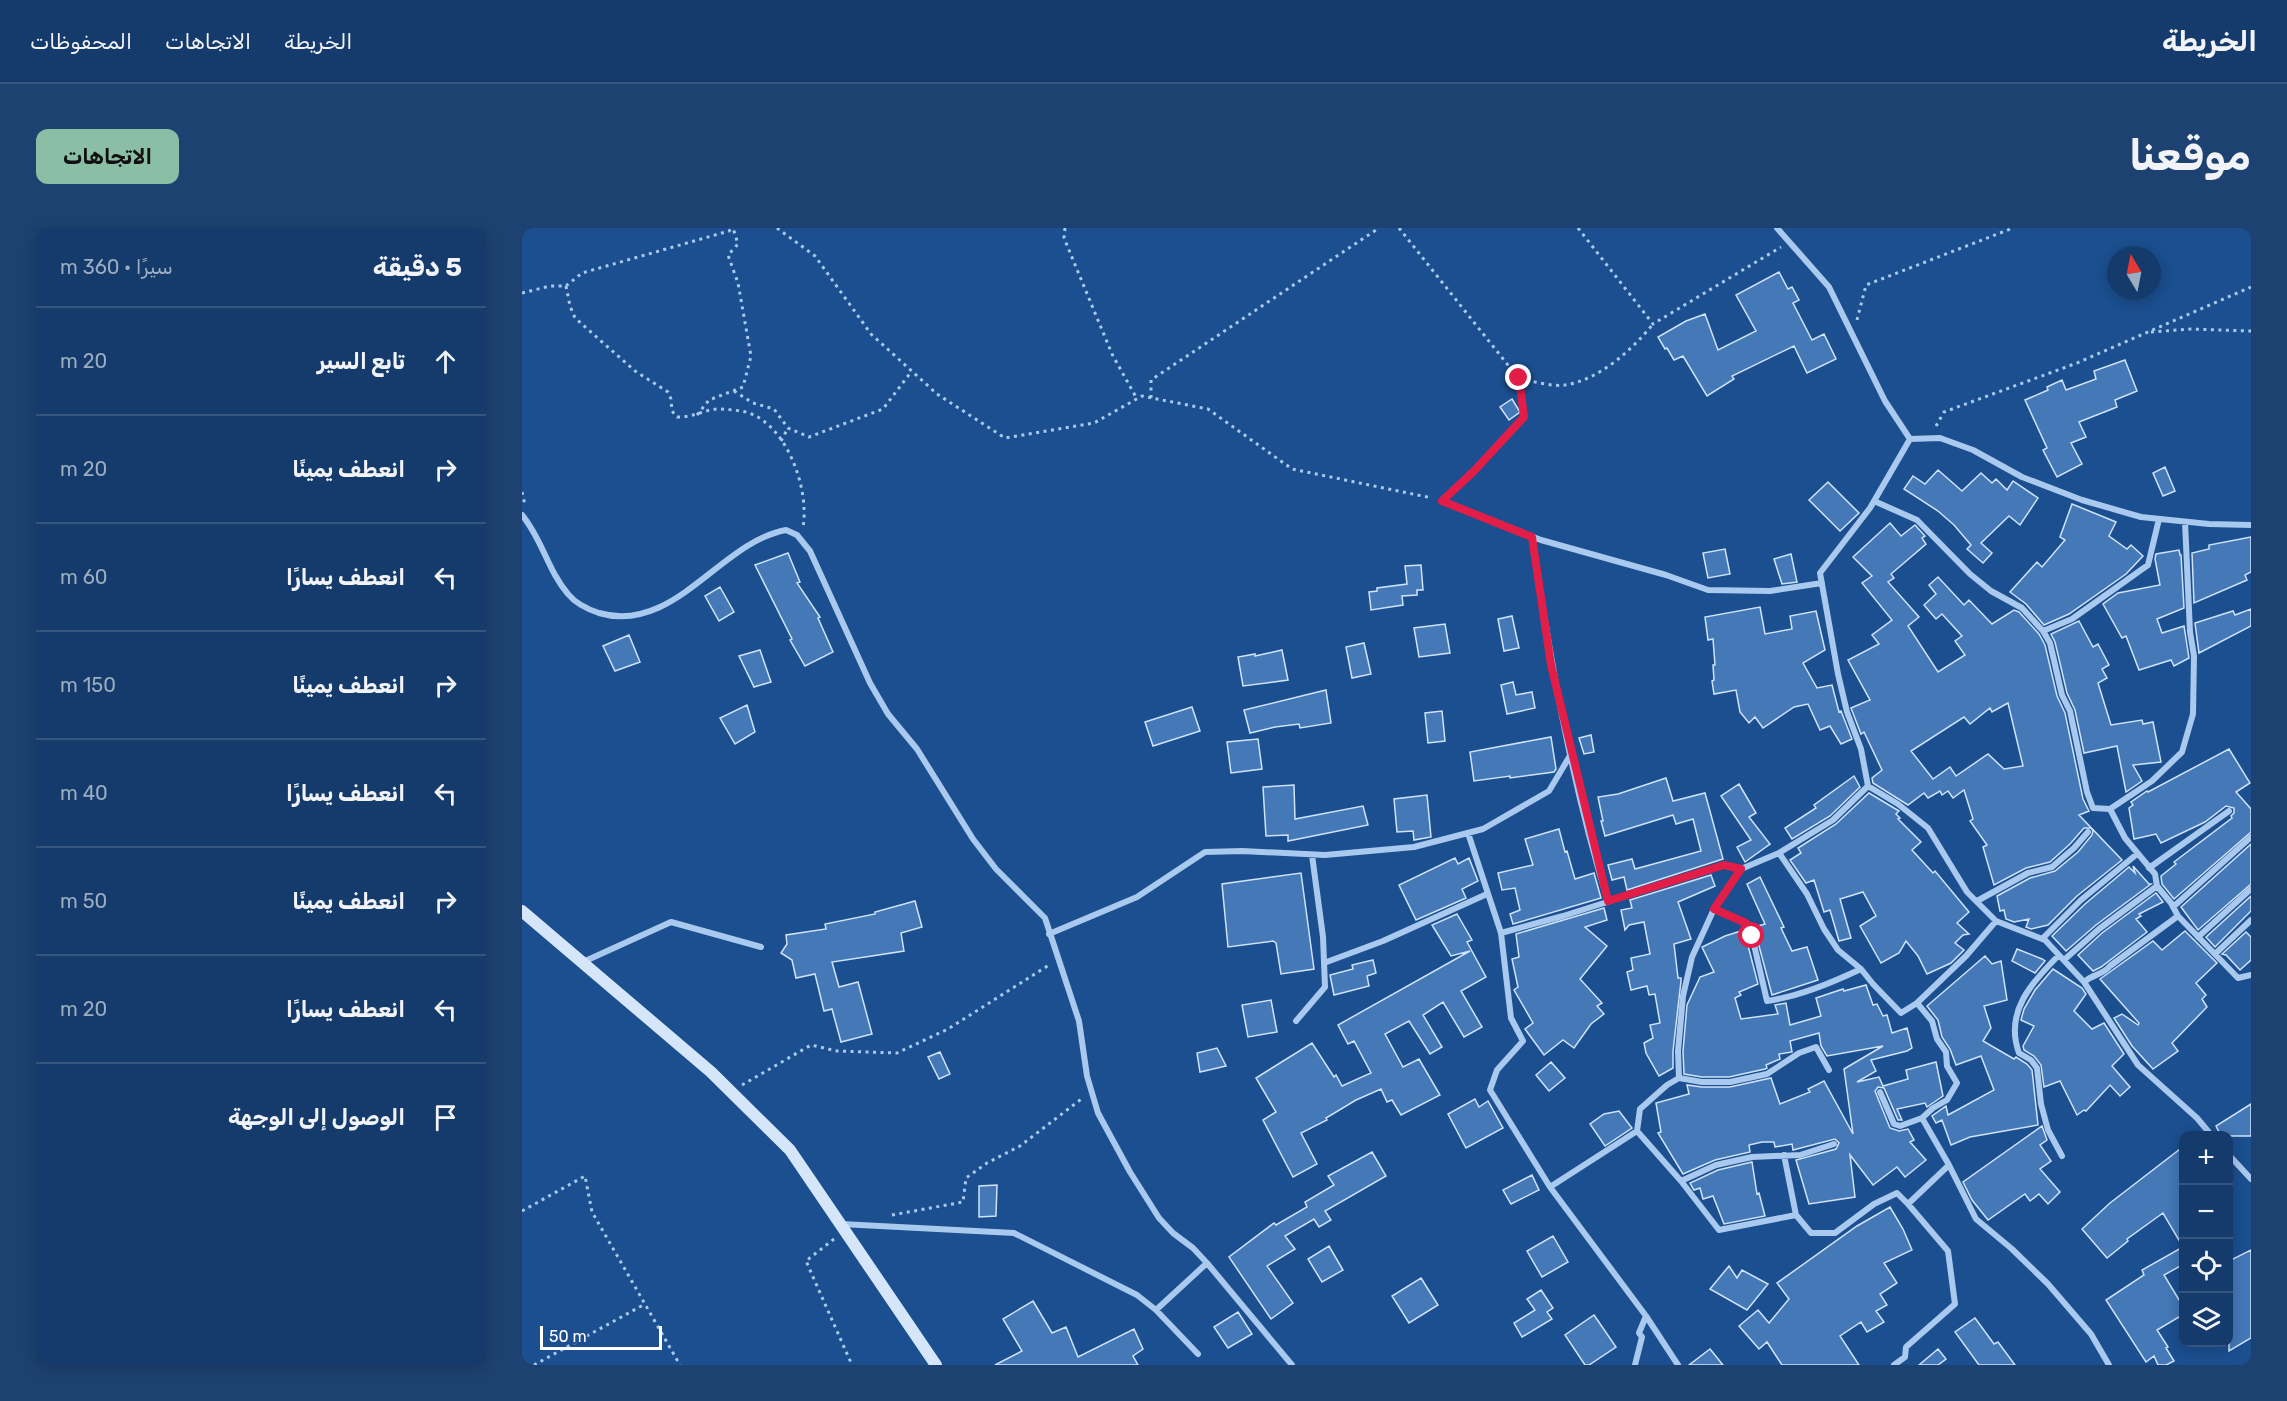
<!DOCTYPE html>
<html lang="ar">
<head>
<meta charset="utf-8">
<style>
	body { margin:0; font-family:Rubik,"Noto Sans Arabic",sans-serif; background:#1d4271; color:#f1f3f6; direction:rtl }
	.controls { position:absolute; right:18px; bottom:18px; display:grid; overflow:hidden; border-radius:12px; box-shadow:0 3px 15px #0003 }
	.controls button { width:54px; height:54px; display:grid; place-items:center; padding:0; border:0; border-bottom:2px solid #33557e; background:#143b6b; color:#f1f3f6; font:30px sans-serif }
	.compass { position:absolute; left:1585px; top:18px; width:54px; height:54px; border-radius:50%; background:#143b6b; box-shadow:0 3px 15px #0003; rotate:350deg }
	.scale { position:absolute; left:18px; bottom:15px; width:122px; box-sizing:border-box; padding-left:6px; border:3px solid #fff; border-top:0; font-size:16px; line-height:21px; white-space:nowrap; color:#fff; -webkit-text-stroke:4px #1b4f8f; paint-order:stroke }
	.stop { position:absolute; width:18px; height:18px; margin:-14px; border:4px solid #e11d48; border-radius:50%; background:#fff }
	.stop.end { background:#e11d48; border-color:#fff; box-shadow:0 2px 6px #0008 }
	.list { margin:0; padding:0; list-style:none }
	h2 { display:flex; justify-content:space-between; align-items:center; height:78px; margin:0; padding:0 24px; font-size:26px }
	h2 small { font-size:20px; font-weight:400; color:#9dadc1 }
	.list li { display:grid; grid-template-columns:39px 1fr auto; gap:18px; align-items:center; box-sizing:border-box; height:108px; padding:0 24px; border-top:2px solid #33557e }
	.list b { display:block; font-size:22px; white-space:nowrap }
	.list em { font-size:20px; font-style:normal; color:#9dadc1 }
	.icon { flex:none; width:33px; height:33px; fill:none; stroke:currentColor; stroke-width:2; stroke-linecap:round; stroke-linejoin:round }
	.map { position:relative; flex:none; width:1729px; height:1137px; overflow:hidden; direction:ltr; border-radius:12px }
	header { display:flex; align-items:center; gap:36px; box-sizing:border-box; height:84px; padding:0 30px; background:#143b6b; border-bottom:2px solid #33557e }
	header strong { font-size:28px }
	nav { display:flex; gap:33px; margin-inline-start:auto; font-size:21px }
	.intro { display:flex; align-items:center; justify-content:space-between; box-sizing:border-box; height:144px; padding:0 36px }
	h1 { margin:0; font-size:42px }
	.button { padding:15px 27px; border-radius:12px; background:#8abfa5; color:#111; font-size:21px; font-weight:700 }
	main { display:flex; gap:36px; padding:0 36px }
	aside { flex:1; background:#143b6b; border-radius:12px; box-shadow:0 3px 15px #0003 }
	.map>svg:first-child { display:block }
</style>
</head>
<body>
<header>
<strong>الخريطة</strong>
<nav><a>الخريطة</a><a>الاتجاهات</a><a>المحفوظات</a></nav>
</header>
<div class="intro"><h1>موقعنا</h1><a class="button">الاتجاهات</a></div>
<main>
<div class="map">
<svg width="1729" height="1137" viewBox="0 0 1729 1137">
	<rect width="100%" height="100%" fill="#1b4f8f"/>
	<path fill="#4478b7" stroke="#cfe3fa" stroke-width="1.5" fill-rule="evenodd" d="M1257 44 1266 61 1270 59 1277 72 1271 75 1290 112 1302 106 1314 131 1285 145 1272 118 1210 148 1212 151 1185 168 1161 128 1152 132 1145 120 1143 121 1136 109 1164 93 1183 86 1196 122 1234 103 1214 67Z
		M1603 132 1615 163 1593 172 1595 179 1557 194 1564 209 1549 215 1560 236 1535 249 1521 222 1525 220 1503 172 1526 162 1525 159 1540 152 1544 162 1574 151 1572 143Z
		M990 171 998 184 987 192 978 179Z
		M1643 239 1653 263 1641 268 1631 245Z
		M1416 242 1440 263 1459 245 1470 255 1474 251 1485 262 1491 253 1516 270 1498 297 1487 288 1459 315 1470 325 1461 335 1445 321 1449 317 1432 297 1416 283 1382 261 1391 248 1403 256Z
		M1306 254 1337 285 1318 303 1287 272Z
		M1550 276 1594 294 1587 308 1605 321 1609 317 1621 328 1604 346 1547 386 1522 397 1504 376 1488 364 1515 334 1520 339 1543 312 1538 309Z
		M1368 295 1379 308 1393 297 1403 308 1400 310 1404 316 1369 346 1372 350 1366 354 1397 389 1386 398 1416 444 1443 427 1433 413 1440 408 1420 386 1414 391 1402 377 1414 366 1407 357 1416 349 1442 377 1447 372 1470 396 1492 382 1497 384 1517 406 1523 417 1535 468 1543 485 1561 571 1567 583 1557 587 1600 632 1555 668 1526 697 1509 701 1504 699 1507 691 1492 694 1484 691 1482 682 1478 683 1475 668 1508 650 1533 643 1556 624 1570 607 1571 603 1569 600H1562L1548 616 1528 634 1504 640 1472 657 1461 619 1465 617 1448 593 1451 591 1442 562 1431 570 1426 563 1420 567 1418 563 1406 570 1402 565 1386 577 1351 555 1350 550 1360 542 1342 504 1339 506 1329 480 1348 472 1326 432 1357 416 1350 407 1370 392 1340 355 1350 348 1331 329ZM1486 475 1501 538 1482 541 1466 526 1434 548 1428 539 1411 551 1389 523 1442 489 1448 496 1468 480 1470 484Z
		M1729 309V344L1723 347 1725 352 1672 375 1670 325 1687 321V317Z
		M1203 321 1208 346 1186 350 1181 325Z
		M1657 322 1658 327H1659L1662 380 1635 391 1640 405 1662 398 1667 430 1652 438 1649 432 1617 442 1604 408 1600 410 1581 376 1596 365 1638 357 1633 331 1634 326Z
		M266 325 278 354 275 355 298 389 296 390 311 424 283 438 268 412 270 411 233 337Z
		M1269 326 1275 354 1260 356 1252 331Z
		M899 337 901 362H895V367L880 368 881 377 849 382 847 364 855 363V360L885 356 883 338Z
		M198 359 212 384 197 393 183 368Z
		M1238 379 1243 406 1270 401 1268 388 1294 383 1303 422 1281 435 1295 460 1310 457 1317 484 1319 483 1330 511 1319 516 1308 498 1298 502 1286 476 1272 479 1241 500 1233 489 1227 495 1218 484 1214 462 1192 466 1190 453 1192 452 1191 437H1193L1191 411 1186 412 1183 389Z
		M1729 381V398L1677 425 1673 395 1711 383 1713 387Z
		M990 388 997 420 982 423 976 391Z
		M1557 393 1571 419 1576 416 1587 437 1580 441 1585 450 1576 455 1589 497 1620 492 1621 496 1631 494 1639 534 1611 537 1620 553 1604 564 1595 518 1562 525 1553 482 1545 465 1533 414 1529 406Z
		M923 396 928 425 897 429 892 400Z
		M107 407 118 434 93 443 81 418Z
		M842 415 849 446 830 450 824 419Z
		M238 422 249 454 232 459 217 428Z
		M760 422 766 452 721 458 716 429 733 426V428Z
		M991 454 994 467 1010 464 1013 480 985 486 979 457Z
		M804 462 809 495 778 500 777 496 753 499 728 505 722 482Z
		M225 477 233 504 213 516 198 490Z
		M670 479 678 503 631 518 623 494Z
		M920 483 923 513 906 515 903 485Z
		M1069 507 1072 524 1062 526 1057 510Z
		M1029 509 1034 541 1032 544 988 550V548L952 553 948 524Z
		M736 511 740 541 709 545 705 514Z
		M1707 521 1728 555 1714 564 1729 581V604L1652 671 1640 656 1639 648 1654 636 1652 634 1710 590 1709 588 1712 585V580L1704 578 1683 594 1639 615 1634 606 1612 611 1607 580 1611 577 1609 574 1625 563 1626 564Z
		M1332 548 1338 559 1308 588 1270 611 1263 600 1294 580 1292 577Z
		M1144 550 1151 573 1183 565 1201 631 1105 662 1102 649 1090 652 1086 637 1110 631 1113 641 1179 623 1171 591 1154 596 1151 587 1083 608 1079 593H1081L1076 569 1096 566Z
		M1217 556 1234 585 1227 589 1248 616 1223 634 1215 619 1229 612 1199 568Z
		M772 557 773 591 841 578 846 597 766 613V607L744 608 741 559Z
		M1347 565 1377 583 1374 586 1378 590 1376 591 1399 614 1390 622 1411 645 1413 643 1447 684 1435 695 1447 706 1441 707 1433 715 1442 722 1429 735 1405 746 1396 728 1384 713 1377 725 1359 735 1338 698 1354 688 1341 664 1318 671 1329 710 1317 713 1308 682 1302 684 1292 652 1284 655 1268 632 1279 625 1276 620 1314 596Z
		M905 567 909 609 892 612 891 603 875 604 872 571Z
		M1037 601 1043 624 1045 623 1053 651 1072 645 1079 670 991 696 988 686 998 682 993 660 980 662 976 645 1011 637 1003 611Z
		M1729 616V656L1676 702 1659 679Z
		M933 630 936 636 947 630 956 653 940 661 944 670 894 692 877 657Z
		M1611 638 1627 656H1629L1574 697 1544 723 1530 708 1563 676 1607 639 1613 645Z
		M779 645 792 741 759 746 754 715 751 713 706 719 700 656Z
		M1189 647 1193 658 1156 674 1169 711 1152 716 1156 750H1159V753L1151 823V840L1137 848 1124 825 1122 815 1131 810 1128 797 1138 795 1133 766 1127 767 1125 758 1109 762 1105 744 1111 742 1109 730 1128 726 1122 694 1107 697 1103 702 1099 682 1110 680 1108 672Z
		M1238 649 1262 699 1259 700 1270 723 1285 719 1296 752 1250 767 1232 699 1243 696 1225 656Z
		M1634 665 1641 674 1617 686 1619 688 1614 691 1625 704 1579 739 1571 743 1556 727 1580 705Z
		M1729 668V683L1693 719 1684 709Z
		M393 673 400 699 379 705 382 723 310 734 317 759 336 754 350 806 319 814 310 781 302 783 293 746 274 750 270 732 259 725 265 716 264 707 304 701 303 696 353 686V684Z
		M1082 680 1085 692 1063 699 1085 718 1058 751 1080 775 1075 778 1082 786 1069 796 1052 820 1041 812 1022 827 1003 801 1011 795 992 762 996 759 990 731 997 729 994 706Z
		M935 686 950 712 945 714 964 749 939 763 960 799 942 809 921 774 901 787 920 819 908 826 887 793 863 806 881 839 897 831 918 867 879 887 870 872 865 874 859 861 834 872 804 890 805 892 779 905 795 936 771 949 741 892 754 884 734 850 790 815 812 849 814 847 820 858 849 845 832 813 826 816 816 797 948 723 929 728 910 697Z
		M1222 702 1236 756 1217 764 1219 767 1213 770 1219 791 1256 786 1253 777 1264 775 1268 797 1299 788 1294 770 1321 761 1322 763 1344 757 1351 777 1355 776 1361 788 1365 787 1370 805 1385 800 1390 820 1385 823 1349 832 1354 843 1335 854 1357 849 1361 858 1386 851 1384 842 1414 834 1421 868 1405 879 1403 875 1375 881 1380 892H1376L1362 860 1356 859 1353 863 1368 900 1377 903 1386 901 1392 912 1388 914 1404 932 1383 949 1375 939 1351 957 1328 927 1333 969 1287 976 1274 932 1314 921 1317 915 1313 911 1271 922 1270 916 1253 919 1252 914H1240L1227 917 1228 924 1193 932 1161 946 1136 905 1139 904 1134 875 1167 866 1165 857 1180 859H1208L1249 850 1258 876 1288 864 1286 861 1302 853 1331 906 1322 841 1361 818 1305 828 1299 818 1297 805 1268 813 1270 824 1257 826 1258 831 1244 837 1245 840 1243 841 1207 849H1180L1162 846 1161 823 1165 777 1178 749 1192 744 1180 719 1203 708Z
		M1663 703 1695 735 1674 755 1684 767 1680 771 1685 779 1650 815 1656 823 1631 841 1610 818 1592 790 1600 786 1616 797 1617 795 1578 751 1631 713 1640 722Z
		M1724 704 1729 709V732L1718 742 1704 727 1700 726Z
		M1495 721 1520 731 1523 733 1513 745 1490 733Z
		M1463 728 1470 736 1479 733 1485 772 1462 778 1469 800 1461 813 1492 831 1494 829 1505 836 1510 842 1516 897 1448 909 1429 917 1420 892 1414 895 1410 888 1424 878 1426 887 1472 862 1459 828 1434 837 1428 821 1420 809 1416 792 1405 778Z
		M851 732 854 745 845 748 847 758 812 767 808 747 831 741 830 737Z
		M1531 741 1560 760 1564 766 1552 783 1570 801 1582 795 1602 826 1590 838 1608 859 1598 868 1588 857 1564 883 1562 882 1555 887 1538 853 1522 859 1519 837 1512 828 1502 822 1501 818 1512 798 1499 792 1502 781 1513 762Z
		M749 772 755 804 726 809 720 777Z
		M695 820 704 838 678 844 675 825Z
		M418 824 428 846 417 851 406 829Z
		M1029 834 1043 850 1027 863 1014 847Z
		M953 871 957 879 966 873 981 900 944 920 926 886Z
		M1729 876V908H1699L1694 898Z
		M1097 883 1110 900 1083 918 1068 896 1082 886Z
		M1520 898 1525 912 1518 917 1529 933 1518 941 1538 964 1526 976 1517 966 1508 973 1503 966 1466 992 1450 972 1441 954Z
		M1662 918V1036L1642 1047 1662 1080V1086L1635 1102 1646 1119 1644 1120 1652 1133 1644 1137H1636L1632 1128 1624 1134 1584 1072 1622 1047 1620 1042 1661 1019 1641 985 1605 1011 1606 1013 1585 1030 1560 1001 1588 975Z
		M850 924 864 948 803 983 809 992 797 999 792 991 763 1008 773 1021 745 1038 771 1075 749 1091 707 1029 752 995 754 997 785 979 783 974 812 957 806 948Z
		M1230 934 1235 966 1237 965 1243 988 1202 996 1191 968 1181 971 1178 960 1172 962 1168 955 1196 942Z
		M1010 947 1017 962 989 976 981 962Z
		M475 957 474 988 457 989V958Z
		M1368 979 1381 1001 1390 1022 1362 1035 1375 1055 1358 1066 1365 1077 1354 1083 1362 1094 1345 1104 1339 1094 1318 1108 1337 1137H1260L1245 1114 1237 1121 1217 1098 1236 1082 1247 1095 1267 1071 1255 1055 1335 998Z
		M1031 1008 1046 1034 1020 1049 1005 1023Z
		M807 1018 821 1042 800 1054 786 1031Z
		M1729 1022V1110L1707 1123V1033Z
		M1207 1038 1215 1050 1220 1042 1246 1056 1225 1082 1188 1061Z
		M899 1050 916 1077 887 1095 870 1068Z
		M1019 1062 1031 1080 1025 1084 1030 1091 1000 1109 992 1095 1013 1082 1005 1071Z
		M511 1073 530 1105 544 1099 556 1129 612 1101 621 1121 611 1128 616 1137H473L500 1123 481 1091Z
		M716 1084 730 1106 706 1120 692 1099Z
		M1072 1087 1094 1119 1067 1137H1063L1043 1107Z
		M1453 1090 1472 1116 1476 1114 1493 1137H1457L1433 1104Z
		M1188 1121 1201 1137H1167Z
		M1416 1121 1424 1131 1416 1137H1397Z"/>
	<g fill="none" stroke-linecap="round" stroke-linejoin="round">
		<path stroke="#a9c9ee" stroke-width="3" stroke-dasharray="3 4.5" stroke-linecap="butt" d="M255 0 293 28 349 106 415 166 483 210 572 195 620 168 686 181 770 241 910 270
			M543 0 542 10 590 126 615 171
			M877 0 997 151 1002 189 952 243 928 265
			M1056 0 1131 96 1259 19
			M44 58 48 78 53 90 113 143 146 164 149 171 150 183 155 189C169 190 182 182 195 181 203 181 211 182 219 183 263 190 288 260 281 299
			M0 65 28 58H44L60 45 207 3 210 0
			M1335 92 1344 57 1491 0
			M1629 104 1669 101 1729 103
			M997 151C1011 153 1030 159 1043 157 1077 152 1110 122 1131 96
			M212 163 231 175 252 181 266 200 287 209 361 181 389 144
			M629 170V152L857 0
			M175 187 187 172 221 159 229 128 216 55 206 27 216 16 211 0
			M1414 198 1422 184 1555 135 1729 59
			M259 213 266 200
			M0 264 3 277
			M220 857 289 817 315 823 375 825 426 801 527 737
			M0 983 63 948 70 984 158 1137
			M370 987 441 974 444 950 465 935 498 918 562 869
			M312 1011 284 1033 330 1137
			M12 1137 123 1076"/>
		<path stroke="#a9c9ee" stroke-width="6" d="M1255 0 1307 59 1363 173 1388 211 1418 210 1451 222 1500 249 1560 272 1619 289 1687 296 1729 297
			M1388 211 1348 280 1298 345 1316 446 1325 484 1339 521 1346 558 1376 576 1406 600 1445 664 1474 693 1523 712 1562 754 1616 837 1675 890 1690 908
			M920 273 1019 312 1144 347 1186 362 1248 363 1300 355
			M1352 273 1395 292 1448 346 1469 363 1500 380 1521 403 1528 415 1540 467 1548 483 1565 564 1571 580 1588 581
			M0 287C20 311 26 343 46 366 54 376 65 381 77 385 152 407 198 314 264 302L275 307 288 323 348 455 366 486 395 521 451 611 474 641 523 690 557 793 565 848 576 885 608 944 637 990 651 1005 671 1020 685 1035 770 1137
			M1663 294 1668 404 1672 428 1671 486 1660 524 1630 553 1588 581 1603 610 1633 646 1635 658 1649 675 1656 688 1716 750 1729 747
			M1010 309C1028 430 1049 555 1086 673
			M1521 403 1550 391 1626 337 1637 291
			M946 605 979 705 989 790 1001 813 975 842 968 862 1028 959 1124 1088 1156 1137
			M1257 625 1285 666 1302 701 1316 722 1339 741 1351 756 1379 785 1395 775
			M1627 640 1707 583
			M1455 673 1506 645 1530 639 1552 620 1566 604
			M1651 679 1729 609
			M1192 681 1224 695 1230 708 1245 773C1278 768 1309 755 1339 741
			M979 705 1041 688 1202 637 1219 641
			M527 706 615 669 683 624 720 623 803 627 892 619 961 601 1027 563 1049 526
			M1676 709 1729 661
			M1520 711 1559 672 1615 626
			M1693 726 1729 692
			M1537 727C1510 754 1482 784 1497 825L1509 832 1515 840 1519 876 1526 902 1540 928
			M1542 732 1577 701 1635 658
			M61 734 149 694 239 719
			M802 735 861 713 965 666
			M1562 754C1571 746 1581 747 1588 738L1656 688
			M774 793 803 759 801 709 790 627
			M1157 850 1156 823 1161 768 1170 729 1192 681 1219 641 1257 625 1311 592 1346 558
			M1358 864 1372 896 1378 898 1400 890
			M1115 903 1118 881 1145 857 1157 850 1180 854H1208L1245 846 1277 825 1294 819 1307 842
			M1706 926 1729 951
			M1427 937 1454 991 1490 1021 1526 1056 1569 1106 1587 1137
			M1159 953 1197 1002 1274 987 1262 927
			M1028 959 1115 903 1159 953 1194 937 1230 929 1278 927 1312 916
			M1274 987 1289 1005H1313L1352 976 1375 965 1386 976
			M319 996 492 1005 615 1067 634 1082 676 1126
			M634 1082 685 1035
			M1113 1137 1120 1109 1117 1105 1124 1088
			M1372 1137 1383 1129 1384 1119 1433 1076 1426 1023 1386 976 1427 937 1400 890 1411 880 1425 872 1435 855 1425 838 1424 824 1415 811 1410 793 1395 775 1444 728 1474 693"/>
		<path stroke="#d6e6fa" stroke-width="12" d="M0 683 189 844 268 922 414 1137"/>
	</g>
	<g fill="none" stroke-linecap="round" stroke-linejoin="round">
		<path stroke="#e11d48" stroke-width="8" d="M997 150 1002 189 952 243 920 273 1010 309 1029 437 1086 673 1202 637 1219 641 1192 681 1224 695 1230 708"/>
	</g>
</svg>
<div class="controls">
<button>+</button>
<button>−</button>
<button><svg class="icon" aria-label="locate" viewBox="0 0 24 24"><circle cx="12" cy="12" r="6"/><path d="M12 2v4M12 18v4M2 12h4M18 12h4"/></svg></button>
<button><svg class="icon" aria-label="layers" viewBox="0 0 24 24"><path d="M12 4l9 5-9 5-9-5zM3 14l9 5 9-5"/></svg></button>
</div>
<svg class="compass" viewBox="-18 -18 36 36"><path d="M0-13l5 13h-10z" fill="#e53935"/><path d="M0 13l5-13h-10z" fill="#9dadc1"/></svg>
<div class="scale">50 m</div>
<div class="stop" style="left:1230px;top:708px"></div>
<div class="stop end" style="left:997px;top:150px"></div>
</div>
<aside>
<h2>5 دقيقة<small>سيرًا · 360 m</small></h2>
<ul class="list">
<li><svg class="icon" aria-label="ahead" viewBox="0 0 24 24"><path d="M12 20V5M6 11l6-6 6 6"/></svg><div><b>تابع السير</b></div><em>20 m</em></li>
<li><svg class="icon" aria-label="right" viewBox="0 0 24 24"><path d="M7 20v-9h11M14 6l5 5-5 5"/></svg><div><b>انعطف يمينًا</b></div><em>20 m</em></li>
<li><svg class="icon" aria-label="left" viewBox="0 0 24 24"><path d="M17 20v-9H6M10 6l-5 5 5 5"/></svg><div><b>انعطف يسارًا</b></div><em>60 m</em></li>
<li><svg class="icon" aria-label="right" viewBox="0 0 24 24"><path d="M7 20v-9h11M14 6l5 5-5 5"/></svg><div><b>انعطف يمينًا</b></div><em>150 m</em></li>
<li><svg class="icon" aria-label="left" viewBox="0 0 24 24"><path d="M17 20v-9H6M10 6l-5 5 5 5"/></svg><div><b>انعطف يسارًا</b></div><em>40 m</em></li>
<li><svg class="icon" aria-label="right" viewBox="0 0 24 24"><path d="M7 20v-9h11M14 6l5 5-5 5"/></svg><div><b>انعطف يمينًا</b></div><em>50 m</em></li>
<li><svg class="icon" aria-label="left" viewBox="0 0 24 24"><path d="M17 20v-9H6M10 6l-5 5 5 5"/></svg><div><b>انعطف يسارًا</b></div><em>20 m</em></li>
<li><svg class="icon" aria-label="arrive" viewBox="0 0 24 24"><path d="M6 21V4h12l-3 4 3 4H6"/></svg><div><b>الوصول إلى الوجهة</b></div></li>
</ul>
</aside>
</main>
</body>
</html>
